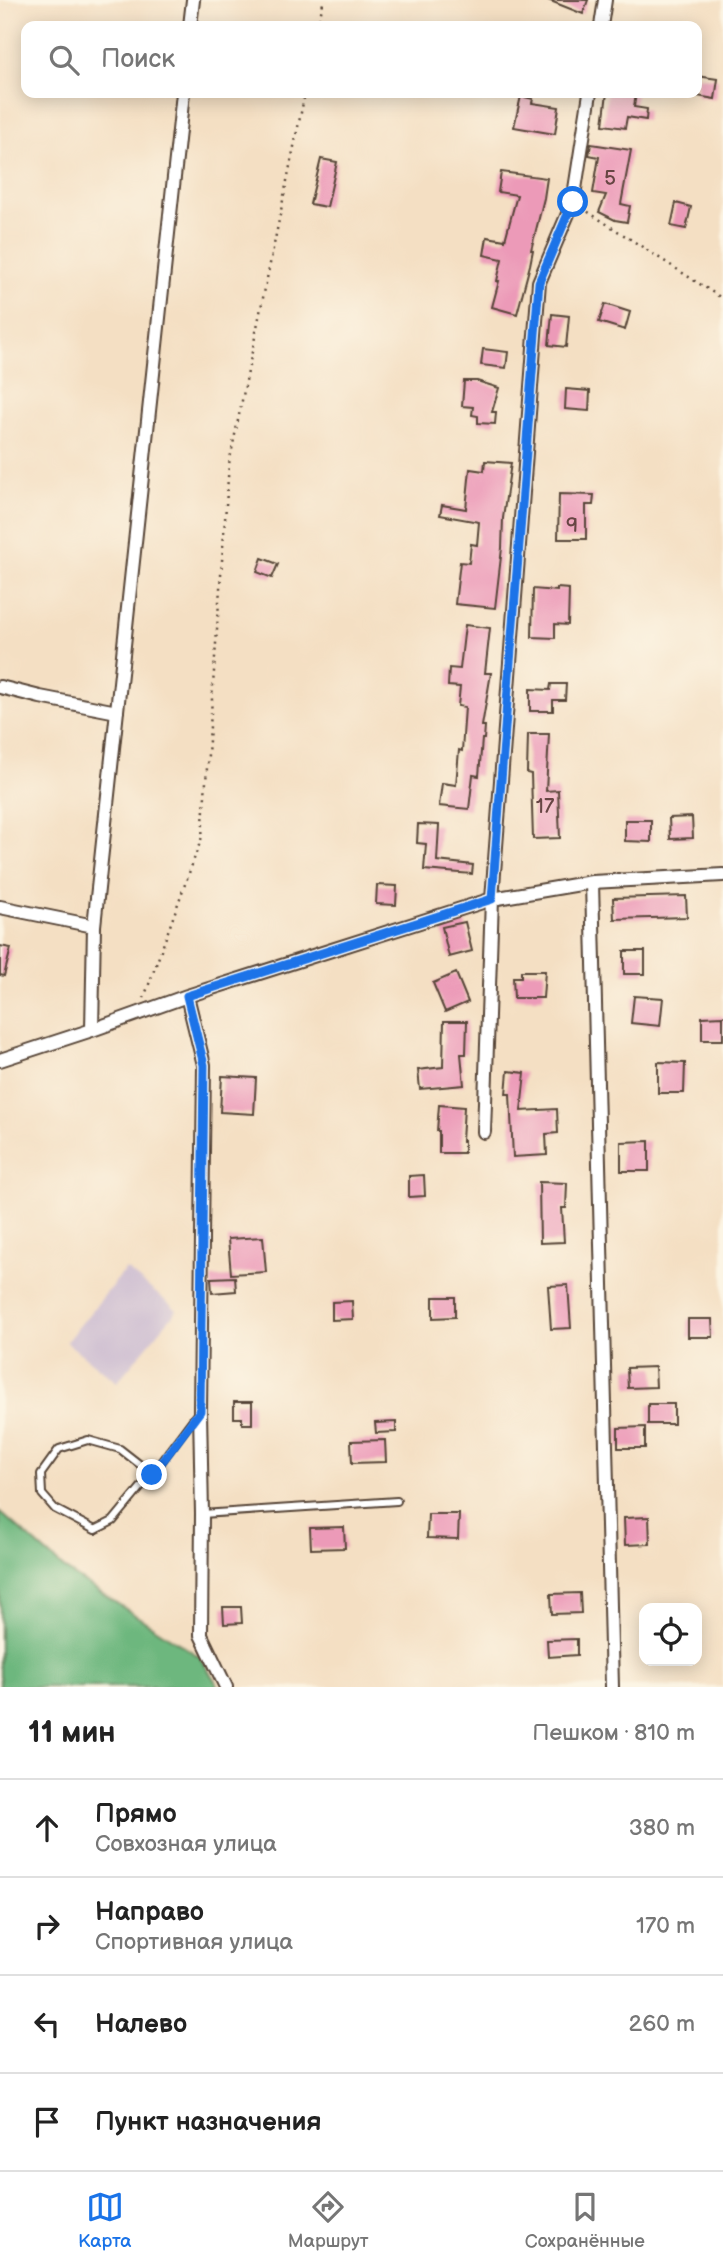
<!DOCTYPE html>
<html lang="ru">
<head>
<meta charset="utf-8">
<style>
	body { margin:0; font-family:"Balsamiq Sans",sans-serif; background:#f2f2f2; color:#222 }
	.controls { position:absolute; right:21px; bottom:21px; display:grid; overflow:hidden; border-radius:14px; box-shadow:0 4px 18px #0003 }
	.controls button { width:63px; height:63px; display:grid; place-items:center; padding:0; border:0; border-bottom:2px solid #e0e0e0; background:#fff; color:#222; font:35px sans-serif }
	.stop { position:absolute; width:21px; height:21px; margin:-16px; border:5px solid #1a73e8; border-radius:50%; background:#fff }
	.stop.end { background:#1a73e8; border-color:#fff; box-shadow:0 2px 7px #0008 }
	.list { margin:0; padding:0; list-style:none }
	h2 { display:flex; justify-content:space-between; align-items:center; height:91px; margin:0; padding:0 28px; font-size:30px }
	h2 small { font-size:23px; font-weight:400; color:#767676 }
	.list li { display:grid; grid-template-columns:46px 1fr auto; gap:21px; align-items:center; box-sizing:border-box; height:98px; padding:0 28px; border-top:2px solid #e0e0e0 }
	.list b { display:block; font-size:26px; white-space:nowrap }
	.list p { margin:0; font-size:23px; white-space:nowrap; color:#767676 }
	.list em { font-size:23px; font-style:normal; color:#767676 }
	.icon { flex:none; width:38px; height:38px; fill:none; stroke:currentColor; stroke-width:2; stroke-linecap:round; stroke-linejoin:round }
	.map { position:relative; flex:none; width:723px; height:1687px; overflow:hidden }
	.search { position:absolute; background:#fff; box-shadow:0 4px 18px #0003; left:21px; right:21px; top:21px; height:77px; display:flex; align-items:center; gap:18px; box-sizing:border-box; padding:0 24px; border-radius:14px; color:#767676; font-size:26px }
	.sheet { height:483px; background:#fff }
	nav { display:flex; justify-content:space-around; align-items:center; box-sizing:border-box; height:98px; border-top:2px solid #e0e0e0; background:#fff; font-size:19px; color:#767676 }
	nav a { display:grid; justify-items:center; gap:4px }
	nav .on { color:#1a73e8 }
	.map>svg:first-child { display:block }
</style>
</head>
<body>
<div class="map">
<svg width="723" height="1687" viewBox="0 0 723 1687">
	<rect width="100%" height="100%" fill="#fcf5e5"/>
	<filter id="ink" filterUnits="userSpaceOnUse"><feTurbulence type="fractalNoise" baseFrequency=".0143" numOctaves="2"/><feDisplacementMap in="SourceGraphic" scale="14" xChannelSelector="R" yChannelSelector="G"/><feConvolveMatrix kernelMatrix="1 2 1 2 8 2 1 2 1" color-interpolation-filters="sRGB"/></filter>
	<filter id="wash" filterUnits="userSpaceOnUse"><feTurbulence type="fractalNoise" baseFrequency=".00686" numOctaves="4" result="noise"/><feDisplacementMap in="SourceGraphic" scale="28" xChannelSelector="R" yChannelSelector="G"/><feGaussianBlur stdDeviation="1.57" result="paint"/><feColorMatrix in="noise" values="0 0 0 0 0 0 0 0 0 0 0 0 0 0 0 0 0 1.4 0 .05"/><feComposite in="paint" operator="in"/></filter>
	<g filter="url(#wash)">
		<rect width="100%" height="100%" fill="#f4dfc3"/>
		<path fill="#cebed1" d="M126 1269 177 1310 117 1382 66 1342Z"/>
		<path fill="#6db77e" stroke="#54704e" stroke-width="2" d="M0 1512 67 1571 200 1657 219 1687H0Z"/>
		<g id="blocks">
			<path fill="#ec9ab8" d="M548 0H588L583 14Z
				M697 76 718 79 715 99 697 96Z
				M607 93H636L634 107 647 109 646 120 627 117 625 128 603 125Z
				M521 96 533 99 532 103 559 107 555 134 514 127Z
				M591 144 631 150 621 204 630 206 627 222 615 220 599 212 606 195 593 193 599 157 589 155Z
				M321 159 337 162 327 207 310 204Z
				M501 172 547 178 544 198 531 250H533L530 265 517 314 492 307 499 281H497L502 259 484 255 487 237 505 240 517 195 498 192Z
				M676 203 691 207 686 229 671 226Z
				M605 304 630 312 625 330 599 322Z
				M552 314 569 316 566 347 549 345Z
				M483 349 508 352 506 368 481 365Z
				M464 381H477L499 388 492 412H496L495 424 478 423V416L472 415 473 407 462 406Z
				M566 389 590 391 589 411 565 409Z
				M485 461 511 463 503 518 502 548 495 608 455 604 460 562 469 563 471 544 477 545 479 522 440 515 442 505 466 509 470 469 484 471Z
				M559 494 594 495 593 505H586V539H558Z
				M262 558 278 564 272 578 257 572Z
				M557 588 569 589 568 625 555 624V638L532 637 533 589 557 591Z
				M465 625 490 628 485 673H491L482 726H485L484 739H482L479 776 473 775 469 809 439 806 442 783 456 785 459 750 462 751 465 707 458 706 460 687 448 686 449 668 460 669Z
				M551 684H566L565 700H553V711H530V689L550 690Z
				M528 734H549L546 791 558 790 560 838 533 839 531 774 527 773Z
				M692 817 693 838 670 839 669 818Z
				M625 820H651V842L625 841Z
				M418 824 439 825 437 861 473 865 472 874 424 870 426 844 417 843Z
				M377 885 397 886 396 905 376 904Z
				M686 896 687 917 614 919 613 898Z
				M465 922 472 951 449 957 442 927Z
				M0 946 11 948 4 976 0 975Z
				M624 951H645V974H624Z
				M521 971H545L543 998H514L513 977H521Z
				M456 973 468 1002 445 1012 433 983Z
				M634 996 663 998 660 1026 631 1023Z
				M723 1016V1040H702V1017Z
				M444 1021H467L466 1054H461L464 1085 420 1089 418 1070 443 1067Z
				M658 1062 685 1063 684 1093H658Z
				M508 1071 525 1073 521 1111 557 1109 558 1133 546 1134 547 1155 513 1157 510 1094H506Z
				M222 1076 256 1078 254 1114 220 1112Z
				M439 1105 464 1107 462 1141H464V1153H439V1131H437Z
				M649 1141V1171H621V1142Z
				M424 1175 425 1196 409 1197V1176Z
				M539 1182 567 1183 566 1208H562L564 1242 540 1243Z
				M263 1237 266 1272 231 1274 228 1239Z
				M235 1277 236 1291 212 1293 211 1278Z
				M568 1285 571 1328 551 1329 548 1286Z
				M433 1297H455V1317L433 1318Z
				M352 1301 353 1319 332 1320V1302Z
				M688 1319H712L713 1337H688Z
				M655 1367 656 1387 628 1388 627 1368Z
				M234 1402H252V1424H242V1418H234Z
				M648 1404H674V1424H648Z
				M396 1422V1432L376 1433 375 1423Z
				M645 1427V1448H618V1428Z
				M385 1440 386 1462 352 1463 351 1441Z
				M428 1514H459L458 1539 427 1538Z
				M649 1517 650 1544 625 1545 624 1518Z
				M344 1527 345 1548 311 1549 310 1528Z
				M580 1593 581 1613 552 1614 551 1594Z
				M223 1607H241L242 1623 224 1624Z
				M577 1639V1655L548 1657 547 1640Z"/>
		</g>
	</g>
	<g filter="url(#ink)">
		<use href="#blocks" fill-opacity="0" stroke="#574537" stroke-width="2"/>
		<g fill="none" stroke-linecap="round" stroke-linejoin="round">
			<defs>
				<path id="service" d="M152 1474 120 1449 88 1440 59 1449 41 1474 42 1494 55 1509 95 1530 113 1521 152 1474 199 1411
					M202 1514 397 1501"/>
				<path id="minor" d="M190 26 193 0
					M601 26 605 0
					M0 687 40 697 117 712
					M592 882 612 1687
					M0 907 94 926
					M187 996 204 1065 200 1411 202 1514 201 1635 226 1687
					M92 1030 94 926 183 93
					M0 1060 92 1030 187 996 492 899 592 882 723 875
					M484 1132 492 899 539 282 573 202 590 93"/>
			</defs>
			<use href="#service" stroke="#574537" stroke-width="10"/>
			<use href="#minor" stroke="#574537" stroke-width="16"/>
			<path stroke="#574537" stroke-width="2.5" stroke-dasharray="2 5" stroke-linecap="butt" d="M318 26 323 3 321 0
				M582 208 723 299
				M144 998 202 837 229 464 305 93"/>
			<use href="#service" stroke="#fff" stroke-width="6"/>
			<use href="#minor" stroke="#fff" stroke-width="12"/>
		</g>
	</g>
	<g fill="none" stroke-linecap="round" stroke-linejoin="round" filter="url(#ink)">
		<path stroke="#1a73e8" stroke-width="9" d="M152 1475 200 1411 204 1065 187 996 492 899 539 282 573 202"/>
	</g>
	<g text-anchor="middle" stroke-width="7" stroke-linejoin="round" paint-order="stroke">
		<g font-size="21" fill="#674644">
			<text x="610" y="185">5</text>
			<text x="572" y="532">9</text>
			<text x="545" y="813">17</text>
		</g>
	</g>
</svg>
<div class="controls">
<button><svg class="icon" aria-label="locate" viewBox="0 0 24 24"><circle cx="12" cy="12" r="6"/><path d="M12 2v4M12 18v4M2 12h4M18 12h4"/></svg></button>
</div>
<div class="stop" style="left:573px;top:202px"></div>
<div class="stop end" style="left:152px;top:1475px"></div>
<div class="search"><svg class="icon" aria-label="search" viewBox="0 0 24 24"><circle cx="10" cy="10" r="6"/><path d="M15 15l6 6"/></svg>Поиск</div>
</div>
<section class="sheet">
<h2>11 мин<small>Пешком · 810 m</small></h2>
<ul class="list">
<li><svg class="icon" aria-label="ahead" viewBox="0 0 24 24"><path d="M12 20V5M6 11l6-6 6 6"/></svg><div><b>Прямо</b><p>Совхозная улица</p></div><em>380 m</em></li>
<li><svg class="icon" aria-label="right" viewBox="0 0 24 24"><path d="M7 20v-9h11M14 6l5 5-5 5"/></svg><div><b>Направо</b><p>Спортивная улица</p></div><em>170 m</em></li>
<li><svg class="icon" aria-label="left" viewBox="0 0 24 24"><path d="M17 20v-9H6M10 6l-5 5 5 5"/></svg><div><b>Налево</b></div><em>260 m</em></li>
<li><svg class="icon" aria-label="arrive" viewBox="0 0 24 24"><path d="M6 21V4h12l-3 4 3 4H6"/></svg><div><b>Пункт назначения</b></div></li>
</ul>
</section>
<nav>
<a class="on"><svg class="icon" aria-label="map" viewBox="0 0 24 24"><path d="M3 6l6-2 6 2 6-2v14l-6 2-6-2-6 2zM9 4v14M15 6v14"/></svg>Карта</a>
<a><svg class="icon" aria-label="directions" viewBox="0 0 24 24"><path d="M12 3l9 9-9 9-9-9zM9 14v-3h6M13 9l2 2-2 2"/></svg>Маршрут</a>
<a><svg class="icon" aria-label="saved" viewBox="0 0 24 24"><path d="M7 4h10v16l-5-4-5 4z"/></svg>Сохранённые</a>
</nav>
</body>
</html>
